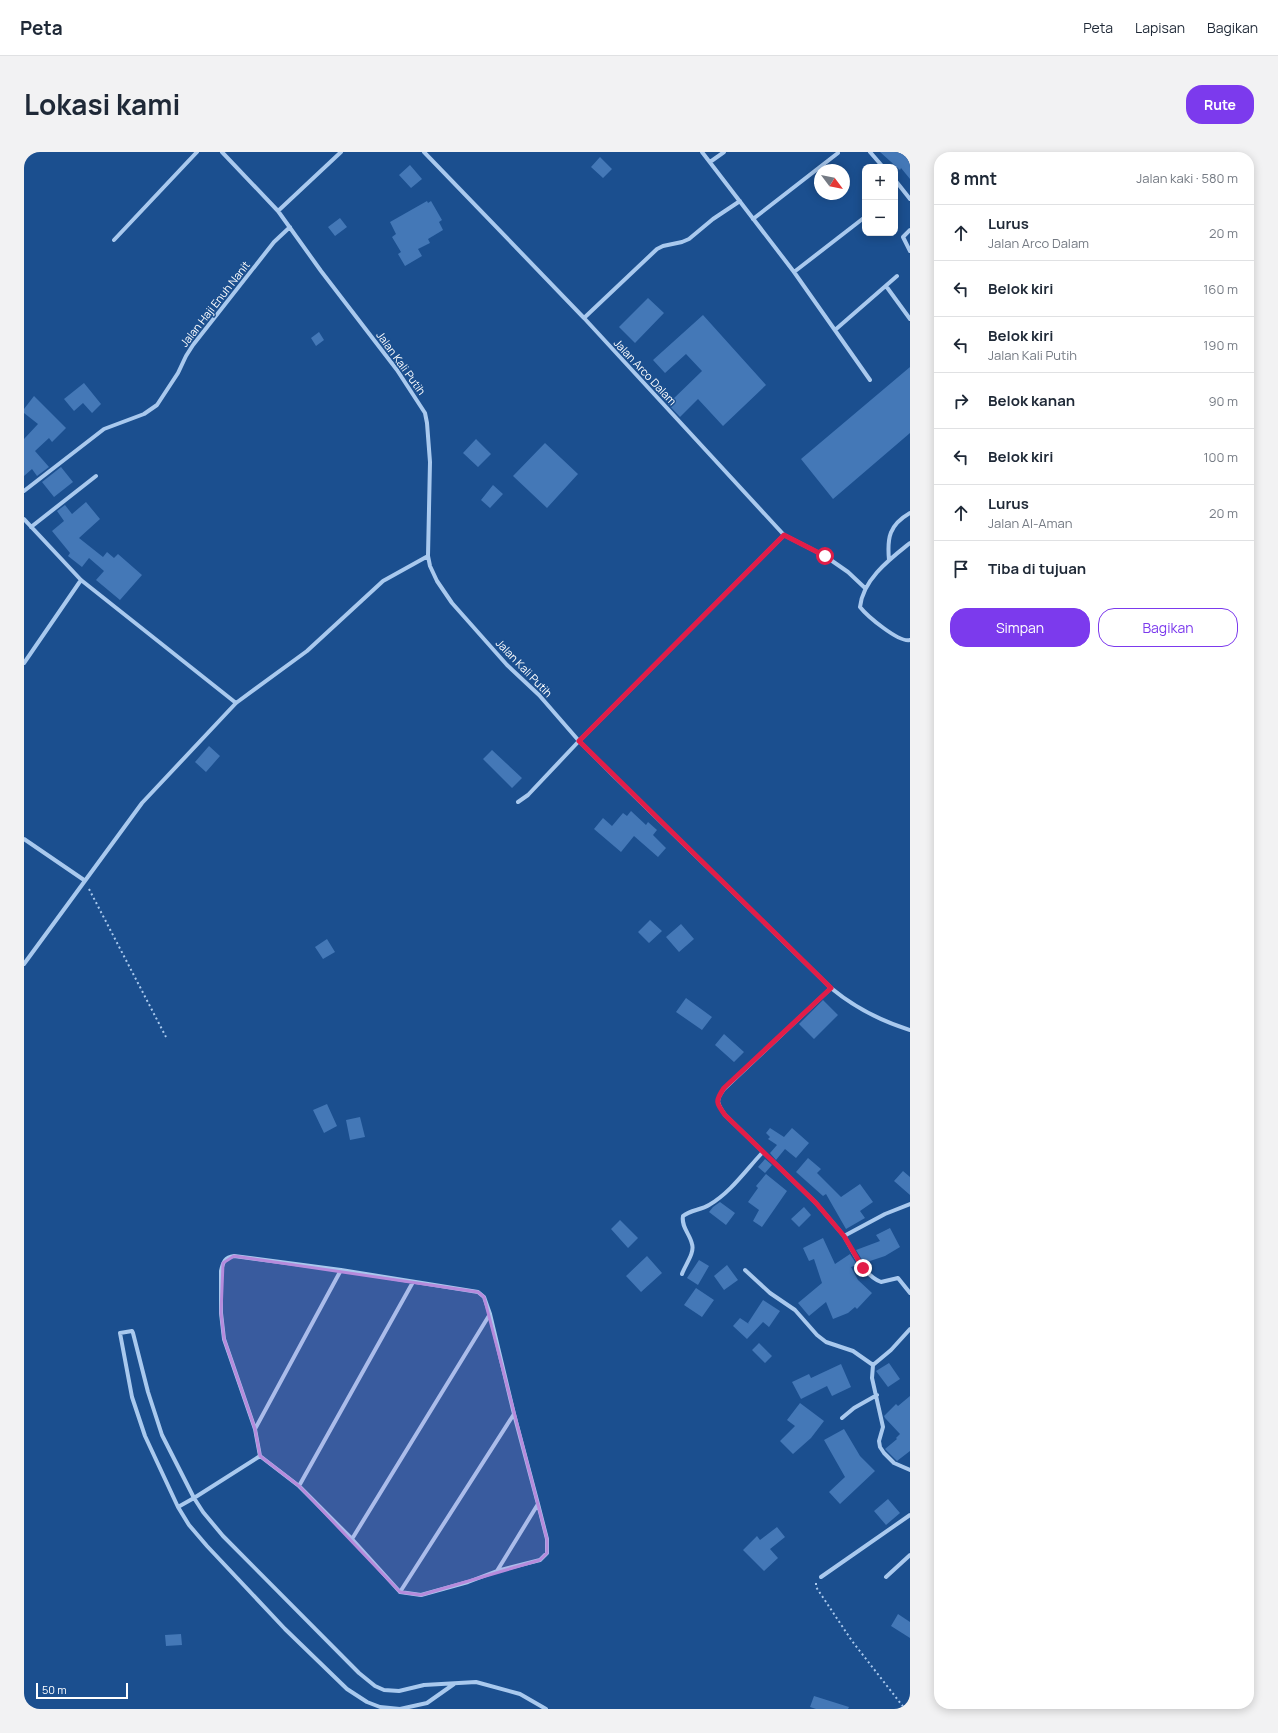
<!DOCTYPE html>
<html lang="id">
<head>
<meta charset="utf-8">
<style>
	body { margin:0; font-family:Manrope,sans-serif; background:#f2f2f3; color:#1f2937 }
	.controls { position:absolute; right:12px; top:12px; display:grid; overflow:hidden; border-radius:8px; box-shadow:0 2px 10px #0003 }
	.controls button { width:36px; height:36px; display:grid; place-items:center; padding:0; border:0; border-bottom:1px solid #e0e1e3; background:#fff; color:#1f2937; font:20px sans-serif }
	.compass { position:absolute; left:790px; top:12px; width:36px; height:36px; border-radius:50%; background:#fff; box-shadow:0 2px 10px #0003; rotate:122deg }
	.scale { position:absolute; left:12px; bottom:10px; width:92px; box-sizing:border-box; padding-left:4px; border:2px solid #fff; border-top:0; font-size:11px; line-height:14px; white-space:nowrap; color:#fff; -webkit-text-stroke:3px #1b4f8f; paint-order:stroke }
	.stop { position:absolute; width:12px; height:12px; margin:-9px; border:3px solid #e11d48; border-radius:50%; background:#fff }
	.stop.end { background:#e11d48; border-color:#fff; box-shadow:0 1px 4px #0008 }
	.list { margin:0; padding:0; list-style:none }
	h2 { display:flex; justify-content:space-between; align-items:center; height:52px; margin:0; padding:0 16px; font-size:17px }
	h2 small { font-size:13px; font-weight:400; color:#747a83 }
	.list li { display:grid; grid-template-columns:26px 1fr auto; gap:12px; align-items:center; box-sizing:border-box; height:56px; padding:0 16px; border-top:1px solid #e0e1e3 }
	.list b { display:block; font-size:15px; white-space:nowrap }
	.list p { margin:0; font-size:13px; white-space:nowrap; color:#747a83 }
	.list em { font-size:13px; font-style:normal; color:#747a83 }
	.actions { display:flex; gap:8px; padding:12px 16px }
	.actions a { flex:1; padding:9px 0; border:1px solid #7c3aed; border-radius:16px; text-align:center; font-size:14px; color:#7c3aed }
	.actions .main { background:#7c3aed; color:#fff }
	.icon { flex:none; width:22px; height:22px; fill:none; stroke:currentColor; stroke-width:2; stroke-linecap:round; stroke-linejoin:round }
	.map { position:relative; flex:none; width:886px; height:1557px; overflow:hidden; border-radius:16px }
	header { display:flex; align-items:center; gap:24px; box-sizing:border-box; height:56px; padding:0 20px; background:#fff; border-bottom:1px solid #e0e1e3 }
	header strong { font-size:19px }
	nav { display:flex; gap:22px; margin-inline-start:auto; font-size:14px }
	.intro { display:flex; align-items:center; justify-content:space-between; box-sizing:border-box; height:96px; padding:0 24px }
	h1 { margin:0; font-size:28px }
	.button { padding:10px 18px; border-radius:16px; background:#7c3aed; color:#fff; font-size:14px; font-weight:700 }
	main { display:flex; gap:24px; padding:0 24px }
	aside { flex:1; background:#fff; border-radius:16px; box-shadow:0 2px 10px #0003 }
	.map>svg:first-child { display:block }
</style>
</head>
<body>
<header>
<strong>Peta</strong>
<nav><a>Peta</a><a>Lapisan</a><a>Bagikan</a></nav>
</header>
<div class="intro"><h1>Lokasi kami</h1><a class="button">Rute</a></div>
<main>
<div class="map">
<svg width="886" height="1557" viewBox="0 0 886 1557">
	<rect width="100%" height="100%" fill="#1b4f8f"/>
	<path fill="#4478b7" d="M856 0H878L886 7V27L877 16 876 18Z
		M576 5 588 17 579 26 567 15Z
		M386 13 398 27 387 36 375 23Z
		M403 49 404 51 407 49 418 68 415 70 419 78 404 87 406 91 394 97 398 104 381 114 374 102 377 100 368 85 372 82 366 70Z
		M316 66 323 75 311 84 304 75Z
		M624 146 640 161 611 191 595 175Z
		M679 163 742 233 699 274 674 247 656 265 644 252 678 219 662 202 641 221 629 208Z
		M295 180 300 188 292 194 287 186Z
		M886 215V281L809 347 777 307Z
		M60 231 77 252 68 261 59 251 50 259 40 247Z
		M10 244 42 276 28 290 25 286 11 299 25 315 13 324 8 317 0 324V287L14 272 0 261V257Z
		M452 287 467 302 454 315 439 301Z
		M521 291 554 322 523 356 489 324Z
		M37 315 49 330 30 345 18 330Z
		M469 333 479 342 466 356 457 348Z
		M62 350 76 367 55 386 79 405 83 400 90 406 94 402 118 423 96 448 72 428 80 419 65 406 58 415 44 404 46 401 28 379 40 369 33 359 41 353 48 362Z
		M185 594 196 604 182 620 171 610Z
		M468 598 498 626 488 636 459 607Z
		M607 659 622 673 624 670 633 678 629 683 642 696 634 705 610 684 597 700 570 677 579 666 588 674 599 661 603 664Z
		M626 768 638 779 625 791 614 780Z
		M657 772 670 787 655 800 642 785Z
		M303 787 311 800 299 807 291 795Z
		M662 846 688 865 678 878 652 860Z
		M799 848 814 863 790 887 775 872Z
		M700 882 720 900 710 910 691 893Z
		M303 952 313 974 300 981 289 958Z
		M336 965 341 985 326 988 322 968Z
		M746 976 760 985 768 976 785 991 772 1006 761 997 752 1008 746 1001 753 993 744 987 746 985 742 981Z
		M784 1006 797 1017 793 1021 817 1045 836 1032 849 1050 836 1059 841 1066 822 1077 802 1042 799 1044 772 1020Z
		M741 1007 748 1013 741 1021 734 1015Z
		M879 1019 886 1025V1043L870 1029Z
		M742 1022 763 1039 738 1075 729 1069 735 1058 724 1050 734 1036 732 1034Z
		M696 1050 711 1061 702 1073 685 1060 689 1055Z
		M780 1055 787 1063 775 1075 767 1067Z
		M596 1068 614 1086 604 1096 587 1077Z
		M866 1076 876 1095 861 1104 840 1111 832 1098 856 1089 852 1083Z
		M799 1086 811 1112 826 1102 833 1113 827 1115 834 1128 848 1141 833 1157 831 1155 824 1161 809 1167 802 1150 785 1164 774 1151 798 1131 790 1107 785 1109 779 1096Z
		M623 1104 638 1121 617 1140 602 1124Z
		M675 1108 685 1114 674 1133 663 1126Z
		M703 1113 714 1128 700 1138 690 1124Z
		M672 1136 690 1148 678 1165 660 1153Z
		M739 1148 756 1159 745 1175 739 1170 723 1187 709 1174 716 1166 725 1172 724 1171Z
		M735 1191 748 1204 741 1211 728 1198Z
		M865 1211 876 1227 864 1235 852 1219Z
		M817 1212 827 1235 808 1244 803 1234 777 1247 768 1230 785 1222 787 1226Z
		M886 1244V1299L873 1309 861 1297 873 1287 872 1286 876 1282 861 1266 860 1264 872 1252 874 1254Z
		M776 1251 800 1269 787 1286 769 1302 756 1289 771 1274 763 1268Z
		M820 1277 836 1304 851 1319 816 1352 805 1340 821 1325 800 1288Z
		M864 1347 876 1361 862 1373 850 1359Z
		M753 1375 761 1385 746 1397 754 1406 740 1419 719 1398 733 1384 736 1388Z
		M874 1462 886 1470V1486L867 1474Z
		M157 1482 158 1493 142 1494 141 1483Z
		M790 1544 825 1555 824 1557H792L786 1555Z"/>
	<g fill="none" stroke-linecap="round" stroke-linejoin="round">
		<path stroke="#a9c9ee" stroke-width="2" stroke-dasharray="2 3" stroke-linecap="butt" d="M65 737 142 885
			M792 1431V1435L828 1489 881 1557"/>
		<path stroke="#a9c9ee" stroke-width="4" d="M198 0 254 59 297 119 373 218 401 261 403 271 406 310 404 404 406 414 413 429 428 451 483 513 515 543 555 589 589 623 807 836C830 855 857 869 886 878
			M400 0 560 166 760 383 801 404 824 420 841 436
			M678 0 770 120 846 228
			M846 0 859 15
			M686 10 700 0
			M871 28 886 47
			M254 59 317 0
			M729 67 814 1
			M886 78 879 85 886 99
			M90 88 173 0
			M770 120 841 65
			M862 134 886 167
			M560 166 633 97 639 94 658 90 665 87 689 67 716 49
			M811 178 873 124
			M0 339 80 277 120 262 133 253 154 221 162 204 169 193 250 90 266 75
			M0 367 57 428 212 551
			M7 375 72 324
			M886 391C866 407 839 427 836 455 843 464 875 491 886 488
			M865 408C863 386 865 373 886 361
			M0 511 57 428
			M494 650 504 643 555 589 760 383
			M0 687 60 728
			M0 812 118 651 212 551 283 499 359 429 404 404
			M807 836 700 937C691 949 693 951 701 963L792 1051 820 1084
			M886 1052 861 1062 820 1084C829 1099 839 1123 857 1130L874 1126 886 1141
			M721 1118 746 1141 771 1158 793 1183 802 1190 829 1199 849 1213
			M658 1122C661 1113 671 1101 668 1092 666 1082 657 1075 659 1064 666 1058 677 1058 685 1053 706 1041 722 1018 738 1001
			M886 1177 867 1198 849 1213 848 1226 859 1275 855 1289 856 1295 860 1301 870 1311 886 1318
			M818 1266 830 1256 853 1243
			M231 1277 200 1187 197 1161V1119C199 1110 201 1105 210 1104L317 1118 454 1140 460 1145 466 1162 490 1262
			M236 1304 275 1334 389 1130
			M275 1334 328 1387 466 1162
			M154 1355 170 1346 236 1304 231 1277 317 1118
			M328 1387 376 1440 397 1443 444 1430 473 1419 514 1352 490 1262 376 1440
			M473 1419 516 1408 523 1401V1387L514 1352
			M797 1425 886 1363
			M862 1425 886 1403
			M430 1532 403 1551 376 1557 356 1555 343 1550 323 1537 261 1477 183 1394 165 1373 154 1355 121 1284 108 1245 96 1181 108 1179 109 1181 124 1240 138 1283 170 1346 179 1360 199 1384 335 1521 351 1534 360 1538 375 1539 400 1533 452 1530 496 1542 522 1557"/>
	</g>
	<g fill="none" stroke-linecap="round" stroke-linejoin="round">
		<path stroke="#e11d48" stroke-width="5" d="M801 404 760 383 555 589 807 836 700 936C691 949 692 951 701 963L792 1051 820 1084 839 1116"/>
	</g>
	<path fill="#b68bdc" fill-opacity="0.2" stroke="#b68bdc" stroke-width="3" stroke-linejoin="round" d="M210 1104 454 1140 460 1145 523 1387V1401L516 1408 397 1443 376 1440 275 1334 236 1304 231 1277 200 1187 197 1161 199 1111Z"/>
	<g text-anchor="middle" stroke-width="3" stroke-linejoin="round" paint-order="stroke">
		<g font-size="11" fill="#fff" stroke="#1b4f8f">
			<text transform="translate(191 152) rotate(-52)" y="4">Jalan Haji Enuh Nanit</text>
			<text transform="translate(377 211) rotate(54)" y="4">Jalan Kali Putih</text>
			<text transform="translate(621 220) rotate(47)" y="4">Jalan Arco Dalam</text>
			<text transform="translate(500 516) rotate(46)" y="4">Jalan Kali Putih</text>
		</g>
	</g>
</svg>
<div class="controls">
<button>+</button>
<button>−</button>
</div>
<svg class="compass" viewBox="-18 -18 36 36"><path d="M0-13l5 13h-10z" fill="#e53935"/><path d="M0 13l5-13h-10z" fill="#747a83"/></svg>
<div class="scale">50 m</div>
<div class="stop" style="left:801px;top:404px"></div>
<div class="stop end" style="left:839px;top:1116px"></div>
</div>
<aside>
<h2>8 mnt<small>Jalan kaki · 580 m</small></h2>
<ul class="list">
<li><svg class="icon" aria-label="ahead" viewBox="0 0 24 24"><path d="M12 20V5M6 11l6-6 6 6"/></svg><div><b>Lurus</b><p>Jalan Arco Dalam</p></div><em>20 m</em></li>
<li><svg class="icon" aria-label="left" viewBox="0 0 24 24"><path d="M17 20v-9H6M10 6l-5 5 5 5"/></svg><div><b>Belok kiri</b></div><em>160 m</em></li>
<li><svg class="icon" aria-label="left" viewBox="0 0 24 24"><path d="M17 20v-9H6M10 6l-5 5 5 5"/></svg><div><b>Belok kiri</b><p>Jalan Kali Putih</p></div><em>190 m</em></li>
<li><svg class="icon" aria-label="right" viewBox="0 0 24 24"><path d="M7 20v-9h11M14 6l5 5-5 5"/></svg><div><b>Belok kanan</b></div><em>90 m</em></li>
<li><svg class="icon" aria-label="left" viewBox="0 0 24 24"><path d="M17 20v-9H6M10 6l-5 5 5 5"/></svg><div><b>Belok kiri</b></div><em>100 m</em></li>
<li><svg class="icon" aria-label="ahead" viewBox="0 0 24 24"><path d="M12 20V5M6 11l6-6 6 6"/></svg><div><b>Lurus</b><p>Jalan Al-Aman</p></div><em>20 m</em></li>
<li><svg class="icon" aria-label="arrive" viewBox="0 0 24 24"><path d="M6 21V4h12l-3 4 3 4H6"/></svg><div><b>Tiba di tujuan</b></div></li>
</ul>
<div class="actions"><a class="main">Simpan</a><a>Bagikan</a></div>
</aside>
</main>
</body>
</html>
